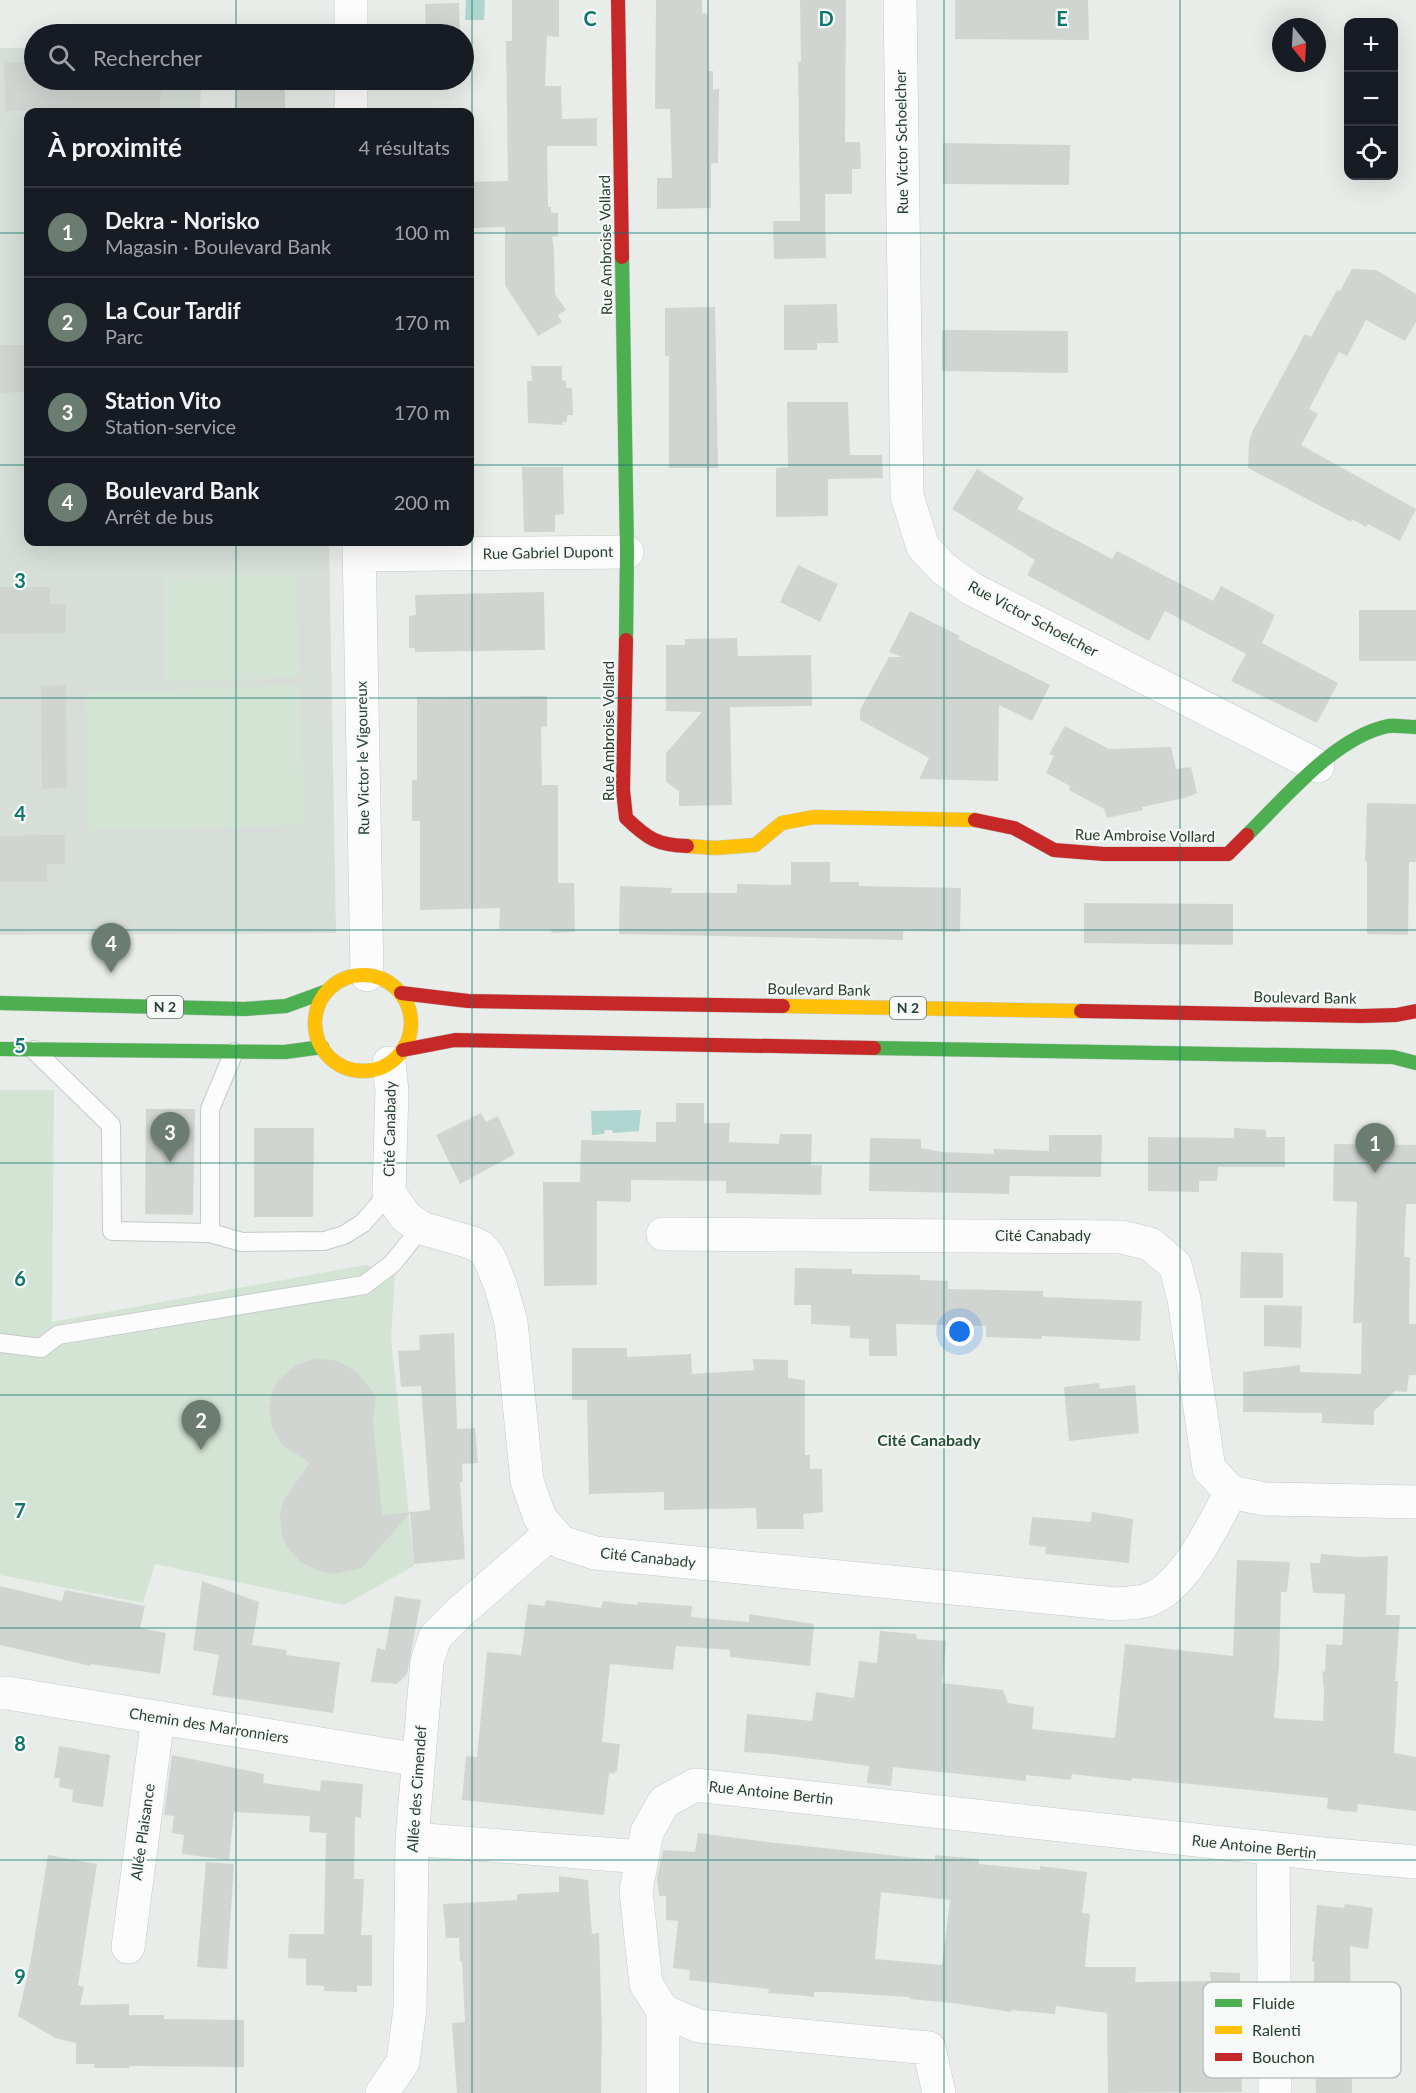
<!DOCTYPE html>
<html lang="fr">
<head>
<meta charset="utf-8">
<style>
	body { margin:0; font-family:Lato,sans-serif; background:#242831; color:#f1f3f6 }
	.controls { position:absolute; right:18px; top:18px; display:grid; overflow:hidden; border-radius:12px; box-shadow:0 6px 24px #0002 }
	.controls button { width:54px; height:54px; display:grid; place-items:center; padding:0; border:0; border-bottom:2px solid #363941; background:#171b24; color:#f1f3f6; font:30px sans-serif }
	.compass { position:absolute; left:1272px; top:18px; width:54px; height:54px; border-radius:50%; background:#171b24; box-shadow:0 6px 24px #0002; rotate:162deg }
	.you { position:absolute; left:960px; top:1332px; width:21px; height:21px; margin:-15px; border:4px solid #fff; border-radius:50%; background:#1a73e8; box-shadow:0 0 0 9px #1a73e833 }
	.badge { display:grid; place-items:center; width:39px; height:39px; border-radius:50%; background:#6b7c71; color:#fff; font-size:20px; font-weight:700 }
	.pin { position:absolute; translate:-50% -50px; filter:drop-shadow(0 2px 3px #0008) }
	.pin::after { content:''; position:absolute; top:32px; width:21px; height:18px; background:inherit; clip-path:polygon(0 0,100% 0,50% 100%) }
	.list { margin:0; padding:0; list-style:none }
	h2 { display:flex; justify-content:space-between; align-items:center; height:78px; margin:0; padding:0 24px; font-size:26px }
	h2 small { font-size:20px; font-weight:400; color:#9ea1a6 }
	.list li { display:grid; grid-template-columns:39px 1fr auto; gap:18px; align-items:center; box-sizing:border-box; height:90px; padding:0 24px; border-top:2px solid #363941 }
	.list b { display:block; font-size:22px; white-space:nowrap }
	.list p { margin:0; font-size:20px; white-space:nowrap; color:#9ea1a6 }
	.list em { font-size:20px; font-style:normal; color:#9ea1a6 }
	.icon { flex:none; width:33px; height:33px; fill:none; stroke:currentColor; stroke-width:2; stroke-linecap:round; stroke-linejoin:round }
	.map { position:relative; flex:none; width:1416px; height:2093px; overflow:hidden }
	.search { position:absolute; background:#171b24; box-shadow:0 6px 24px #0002; left:24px; top:24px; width:450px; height:66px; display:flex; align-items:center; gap:15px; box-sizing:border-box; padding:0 21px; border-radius:33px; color:#9ea1a6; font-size:22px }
	.panel { position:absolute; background:#171b24; box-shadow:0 6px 24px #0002; left:24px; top:108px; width:450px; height:438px; border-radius:12px }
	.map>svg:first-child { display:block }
</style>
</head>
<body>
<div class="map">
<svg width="1416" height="2093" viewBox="0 0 1416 2093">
	<rect width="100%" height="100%" fill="#e8ede9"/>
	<path fill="#d7ded8" d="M0 48H34V80H201L200 112H28V542H329L336 933 0 935Z"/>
	<path fill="#d4e4d4" d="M296 575 299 677 165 682 163 578Z
		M300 685 304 825 89 830 86 693Z
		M0 1090H54L52 1322 365 1265 395 1273 391 1337 414 1566 344 1605 155 1564 143 1603 0 1575Z"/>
	<path fill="#aed6ce" d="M466 0H485L484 20H465Z
		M641 1110 639 1131 613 1133 612 1130H605L604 1134 592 1135 591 1111Z"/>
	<path fill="#d1d5d2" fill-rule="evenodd" d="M512 0H559V37L547 36 545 86H561L562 119 597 118V146H547L548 207H551V213H558V236L552 237 554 249 555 294 566 310 558 315 562 322 538 336 505 285V227L470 228V182L508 181 506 41H512Z
		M656 0H702V13L708 14V71H713V90L719 89 718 163H711V208L657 209V178H672L670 109H655Z
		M800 0H846L845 142H860L861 169H852V194H825L826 258 774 259 773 221H800L798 62H801Z
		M955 0H1088L1089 40 955 39Z
		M459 3 460 34H426L425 4Z
		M19 62H34V80H162L159 112 127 109 5 111 4 63Z
		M285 88V112H237V89Z
		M943 143 1070 145 1069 185 943 184Z
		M1352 269 1376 270 1416 294V322L1405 341 1366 320 1347 356 1339 352 1309 409 1318 414 1301 445 1416 509 1400 541 1368 524 1366 527 1352 519 1351 522 1248 468 1249 442 1253 430 1305 334 1311 337 1337 290 1340 291Z
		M837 304 838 343H817V350H784V305Z
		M715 307 718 468H669V356H665V308Z
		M942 330 1068 331V373L942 371Z
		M0 345H28V392L0 393Z
		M531 366H562V380L566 381V388H572L573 415H567V422H562L563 425 528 423 527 381H532Z
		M787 402H848L850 455H882L883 478 828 479V516L776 517V468L788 467Z
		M522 467H563L564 514 555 515V532H524Z
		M977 469 1024 498 1017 509 1112 559 1117 551 1213 601 1221 586 1275 615 1262 643 1338 683 1317 723 1231 681 1246 654 1165 611 1149 641 1027 575 1035 560 952 509Z
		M798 565 838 584 820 622 780 602Z
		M0 587H50V604H66V633L0 634Z
		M544 592 545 650 415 652V648H409V616L416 615 415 595Z
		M1359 610H1416V661H1359Z
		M910 611 960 636 958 639 1050 685 1032 721 999 705 998 781 919 779 929 758 860 720V710L889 657H902L889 652Z
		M737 638 738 656 811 655 812 706 730 707 732 805 679 806V791L666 782V753L702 712 666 711V645H685V639Z
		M66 685 67 788 42 789 41 686Z
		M547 696V726L541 727 542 785H558V883H574L575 932 552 933 551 929H499L500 908 420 910V821H412V780H417V697Z
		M1065 726 1109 749 1171 747 1176 769 1191 767 1197 793 1185 798 1142 807 1143 810 1107 818 1104 809 1069 790 1070 786 1046 773 1054 756 1049 754Z
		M1367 803 1416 804V862H1409L1408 935 1367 934V861H1365Z
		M39 835H65V864H47V882H0V836Z
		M791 862H830V882H859V886L961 888 960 932 903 931V940L619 934 620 886 672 888 671 893H737V884L791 885Z
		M1084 903 1233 904V945L1084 943Z
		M676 1103H704V1123H730L729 1142 779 1144 780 1134H812L811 1165H822L821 1195 726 1193V1181L631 1180V1202L597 1201V1285L544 1286 543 1182H580L581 1140 656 1142V1122H676Z
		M146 1109H195L193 1215 145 1214Z
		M481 1113 486 1122 498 1116 515 1154 460 1184 436 1135Z
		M254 1128H314L313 1217H254Z
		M1234 1128 1266 1130V1137H1285V1167H1218L1217 1181H1199V1192L1148 1191V1137L1234 1138Z
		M1049 1135H1102L1101 1177 1010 1176 1009 1194 869 1191 870 1138 921 1139V1148L942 1152 994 1154V1149L1049 1151Z
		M1334 1144 1416 1145V1204H1406L1404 1257H1410L1409 1324H1416V1375H1409L1407 1392 1395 1391 1374 1411V1425L1322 1423V1413L1243 1412V1372L1300 1365V1372L1361 1374 1362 1323H1353L1357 1202 1333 1201Z
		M1241 1252 1283 1253V1298H1240Z
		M795 1268 852 1269V1274L920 1275V1280L948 1281V1289L1043 1291V1297L1142 1301 1140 1341 1042 1336V1339L986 1337V1326L896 1324 897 1356H869V1339L850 1338V1326L811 1324V1305H794Z
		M1264 1305 1302 1306 1301 1348 1264 1346Z
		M454 1333 457 1429 475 1428 478 1463 462 1464 463 1482H460L465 1559 414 1564 410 1513 362 1568 333 1574 322 1572 302 1563 287 1547 282 1537 280 1515 282 1505 287 1495 310 1463 282 1445 272 1427 269 1407 274 1387 280 1379 296 1365 316 1358 338 1361 357 1372 376 1396 373 1421 382 1515 430 1510 421 1386 401 1387 398 1351 420 1350 419 1335Z
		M572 1348H627V1357L691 1354 692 1374 754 1370 753 1359 788 1360V1378L805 1380V1455H810V1469H822L823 1512 803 1514 804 1529H757L756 1508 664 1510V1492L589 1494 587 1400H572Z
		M1099 1383 1100 1389 1135 1385 1139 1433 1069 1441 1064 1387Z
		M1092 1512 1133 1519 1129 1563 1045 1554 1046 1547 1029 1545 1032 1517 1091 1522Z
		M1321 1554 1359 1557 1388 1556 1386 1615H1400L1395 1681H1398L1394 1753 1416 1757V1811L1358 1804 1357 1812 1342 1811 1327 1809 1328 1798 1132 1778 1131 1781 1072 1774 1071 1780 1026 1775V1781L893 1767 891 1786 867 1783 869 1766 773 1754 744 1752 747 1714 812 1721 816 1692 854 1698 859 1661 877 1663 880 1631 916 1634 917 1639 946 1641 942 1683 1003 1690 1008 1703 1034 1707 1032 1729 1115 1738 1125 1644 1233 1656 1237 1560 1290 1562 1287 1592H1281L1279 1666 1274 1718 1323 1721 1324 1690 1322 1671 1325 1672 1326 1644 1342 1645 1345 1594 1313 1593 1310 1563H1320Z
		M202 1581 259 1602 252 1645 287 1650 286 1655 340 1662 333 1713 212 1695 219 1655 193 1650Z
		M0 1586 62 1601 65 1590 145 1606 140 1628 166 1633 160 1674 91 1664V1666L0 1645Z
		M395 1596 421 1600 407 1674 397 1684 371 1682 377 1648 385 1650Z
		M546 1600 601 1608 603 1601 637 1605 638 1602 692 1606 691 1617 749 1622V1614L814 1624 810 1666 730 1657V1650L676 1646 673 1670 610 1664 602 1742 620 1744 617 1771H615V1774L609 1773 604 1815 462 1800 466 1756 477 1757 487 1652 521 1655 528 1604 545 1606Z
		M59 1746 110 1755 103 1807 72 1802 73 1790 59 1787 60 1778H54Z
		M172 1755 264 1774 263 1783 320 1791 321 1780 363 1784 361 1818 355 1817 354 1879H364L361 1935H372V1986H357V1992L324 1991V1986L306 1985V1959L288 1958 289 1934H324L326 1833 309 1832 310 1816 234 1812 229 1860 182 1854 184 1835 172 1833 174 1816 164 1815Z
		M698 1833 767 1842 935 1860V1855L979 1859V1864L1040 1870V1866L1087 1872 1082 1913 1090 1914 1085 1967H1136L1135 1982 1211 1981 1210 1972 1240 1973 1239 2055H1241L1242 2092 1108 2093 1107 2013 1056 2006 1055 2014 1011 2010V2012L953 2003 910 1999V1997L828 1992H814V1997L798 1995 768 1993 769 1989 689 1980 690 1970 673 1968 678 1921 666 1920V1896H659L657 1878 663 1850 695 1852ZM881 1892 950 1900 942 1965 875 1959Z
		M48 1855 97 1864 78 1985 84 1987 80 2005 129 2004V2015H164V2019L244 2020V2067L129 2066V2068H94V2064H76V2043L55 2038 18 2016 31 1959Z
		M206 1862 234 1864 227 1969 197 1967Z
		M559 1876 588 1880 592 1934 599 1933 602 2033 601 2093H457L452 2023 465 2022 462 1961H460L459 1938H446L443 1904 517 1900V1894L559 1892Z
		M1345 1904 1373 1908 1368 1949 1350 1946 1352 2093H1316L1314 1961H1312L1317 1905 1344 1908Z"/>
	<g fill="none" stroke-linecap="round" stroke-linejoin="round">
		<defs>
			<path id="lane" d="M34 1050 111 1125 112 1231 210 1233V1109L234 1052
				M210 1233 242 1242 324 1241 344 1235 363 1223 389 1193
				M0 1343 41 1348 58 1335 364 1285 392 1264 421 1228"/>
			<path id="street" d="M351 0V34
				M900 0 907 496 923 547 944 569 972 589 1318 766
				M351 80V112
				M359 542 367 975
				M360 555 627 552
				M389 1063 392 1091 389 1193 405 1216 421 1228 470 1242 481 1247 489 1257 500 1284 511 1322 527 1481 540 1518 561 1542 595 1553 1116 1604C1127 1603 1139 1603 1148 1600 1184 1588 1214 1524 1231 1492
				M663 1234 1122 1237 1150 1244 1175 1265 1184 1299 1209 1469 1231 1492 1264 1499 1416 1502
				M0 1693H7L419 1760
				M412 1839 642 1857
				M1273 1849 1275 2093
				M128 1947 158 1717
				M663 2011V2093
				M382 2093 403 2062 410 2009 412 1839 427 1662 435 1637 460 1612 552 1532
				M939 2093 929 2048 699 2026 663 2011 646 1984 636 1891 647 1832 664 1802 695 1785 1323 1854 1416 1862"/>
			<path id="fast" d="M622 257 627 552 626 640
				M1247 835C1285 798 1335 737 1388 726 1397 725 1407 727 1416 727
				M0 1003 244 1009 286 1006 327 991
				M874 1048 1393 1057 1416 1063
				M0 1049 285 1052 322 1047"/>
			<path id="slow" d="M687 846 715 848 755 845 782 823 814 817 975 820
				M315 1023a48 48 0 1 1 96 0a48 48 0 1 1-96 0Z
				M783 1006 1081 1011"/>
			<path id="jam" d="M618 0 622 257
				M626 640 623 790 626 818C648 839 657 845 687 846
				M975 820 1014 828 1054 850 1104 854H1228L1247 835
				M401 993 468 1001 783 1006
				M1081 1011 1362 1016 1396 1015 1416 1011
				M403 1050 455 1040 874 1048"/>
		</defs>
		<use href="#lane" stroke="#c5cac6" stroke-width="20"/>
		<use href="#street" stroke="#c5cac6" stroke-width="34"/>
		<use href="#fast" stroke="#c5cbc7" stroke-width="15"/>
		<use href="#slow" stroke="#c5cbc7" stroke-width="15"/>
		<use href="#jam" stroke="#c5cbc7" stroke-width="15"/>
		<use href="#lane" stroke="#fcfcfc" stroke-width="18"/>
		<use href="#street" stroke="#fcfcfc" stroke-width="33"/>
		<use href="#fast" stroke="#4caf50" stroke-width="14"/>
		<use href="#slow" stroke="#ffc107" stroke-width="14"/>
		<use href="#jam" stroke="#c62828" stroke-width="14"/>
	</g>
	<path fill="none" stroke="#0f766e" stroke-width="1.5" stroke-opacity="0.55" d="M236 0V34M472 0V2093M708 0V2093M944 0V2093M1180 0V2093M236 80V112M0 233H28M470 233H1416M0 465H28M470 465H1416M236 542V2093M0 698H1416M0 930H1416M0 1163H1416M0 1395H1416M0 1628H1416M0 1860H1416"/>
	<g text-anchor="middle" stroke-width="4.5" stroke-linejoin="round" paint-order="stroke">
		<g fill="#f7faf8" stroke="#65776c" stroke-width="1.5">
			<rect x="147" y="996" width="36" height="22" rx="4.5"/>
			<rect x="890" y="997" width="36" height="22" rx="4.5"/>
		</g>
		<g font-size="14" font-weight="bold" fill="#273f30">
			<text x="165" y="1012">N 2</text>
			<text x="908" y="1013">N 2</text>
		</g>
		<g font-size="15" fill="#273f30" stroke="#f7faf8">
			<text transform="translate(902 142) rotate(-91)" y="5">Rue Victor Schoelcher</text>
			<text transform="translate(606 245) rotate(-91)" y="5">Rue Ambroise Vollard</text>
			<text transform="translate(548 553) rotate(-1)" y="5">Rue Gabriel Dupont</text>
			<text transform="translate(1033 619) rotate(28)" y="5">Rue Victor Schoelcher</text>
			<text transform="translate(609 731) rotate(-90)" y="5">Rue Ambroise Vollard</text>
			<text transform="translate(363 758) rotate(-91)" y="5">Rue Victor le Vigoureux</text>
			<text transform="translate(1145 836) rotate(1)" y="5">Rue Ambroise Vollard</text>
			<text transform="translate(819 990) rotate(1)" y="5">Boulevard Bank</text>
			<text transform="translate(1305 998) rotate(1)" y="5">Boulevard Bank</text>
			<text transform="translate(390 1129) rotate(-89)" y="5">Cité Canabady</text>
			<text x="1043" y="1241">Cité Canabady</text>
			<text transform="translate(648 1558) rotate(6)" y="5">Cité Canabady</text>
			<text transform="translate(209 1726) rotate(9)" y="5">Chemin des Marronniers</text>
			<text transform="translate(417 1789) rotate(-86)" y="5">Allée des Cimendef</text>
			<text transform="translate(771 1793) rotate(6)" y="5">Rue Antoine Bertin</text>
			<text transform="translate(143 1832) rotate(-82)" y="5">Allée Plaisance</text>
			<text transform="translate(1254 1847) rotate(6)" y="5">Rue Antoine Bertin</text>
		</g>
		<g font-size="16" font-weight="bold" fill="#254f36" stroke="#f7faf8">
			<text x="929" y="1446">Cité Canabady</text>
		</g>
	</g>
	<rect x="1203" y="1982" width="198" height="96" rx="9" fill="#f7faf8" stroke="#b9c2bc" stroke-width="1.5"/>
	<rect x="1215" y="1999" width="27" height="8" fill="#4caf50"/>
	<rect x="1215" y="2026" width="27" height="8" fill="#ffc107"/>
	<rect x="1215" y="2053" width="27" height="8" fill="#c62828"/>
	<g font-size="16" fill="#273f30">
		<text x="1252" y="2009">Fluide</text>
		<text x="1252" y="2036">Ralenti</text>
		<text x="1252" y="2063">Bouchon</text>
	</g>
	<g font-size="20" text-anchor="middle" font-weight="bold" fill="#0f766e" stroke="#f7faf8" stroke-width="4.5" stroke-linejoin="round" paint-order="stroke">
		<text x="590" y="26">C</text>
		<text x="826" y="26">D</text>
		<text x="1062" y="26">E</text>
		<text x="20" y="588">3</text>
		<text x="20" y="821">4</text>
		<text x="20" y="1053">5</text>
		<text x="20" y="1286">6</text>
		<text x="20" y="1518">7</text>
		<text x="20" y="1751">8</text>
		<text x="20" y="1984">9</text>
	</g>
</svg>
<div class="controls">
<button>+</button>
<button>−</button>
<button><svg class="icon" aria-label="locate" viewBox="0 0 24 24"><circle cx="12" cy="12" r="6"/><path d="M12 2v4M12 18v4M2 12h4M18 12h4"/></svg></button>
</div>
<svg class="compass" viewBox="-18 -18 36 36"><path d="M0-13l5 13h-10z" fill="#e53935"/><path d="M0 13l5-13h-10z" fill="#9ea1a6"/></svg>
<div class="you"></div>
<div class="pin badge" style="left:1375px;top:1173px">1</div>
<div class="pin badge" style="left:201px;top:1450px">2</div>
<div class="pin badge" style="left:170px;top:1162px">3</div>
<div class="pin badge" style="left:111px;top:973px">4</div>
<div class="search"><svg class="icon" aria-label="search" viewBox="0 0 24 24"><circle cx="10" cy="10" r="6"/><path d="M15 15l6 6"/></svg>Rechercher</div>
<section class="panel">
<h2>À proximité<small>4 résultats</small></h2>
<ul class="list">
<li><span class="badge">1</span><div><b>Dekra - Norisko</b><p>Magasin · Boulevard Bank</p></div><em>100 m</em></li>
<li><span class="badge">2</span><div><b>La Cour Tardif</b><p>Parc</p></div><em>170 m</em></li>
<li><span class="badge">3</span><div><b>Station Vito</b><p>Station-service</p></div><em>170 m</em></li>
<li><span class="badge">4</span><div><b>Boulevard Bank</b><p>Arrêt de bus</p></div><em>200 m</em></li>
</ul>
</section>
</div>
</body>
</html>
